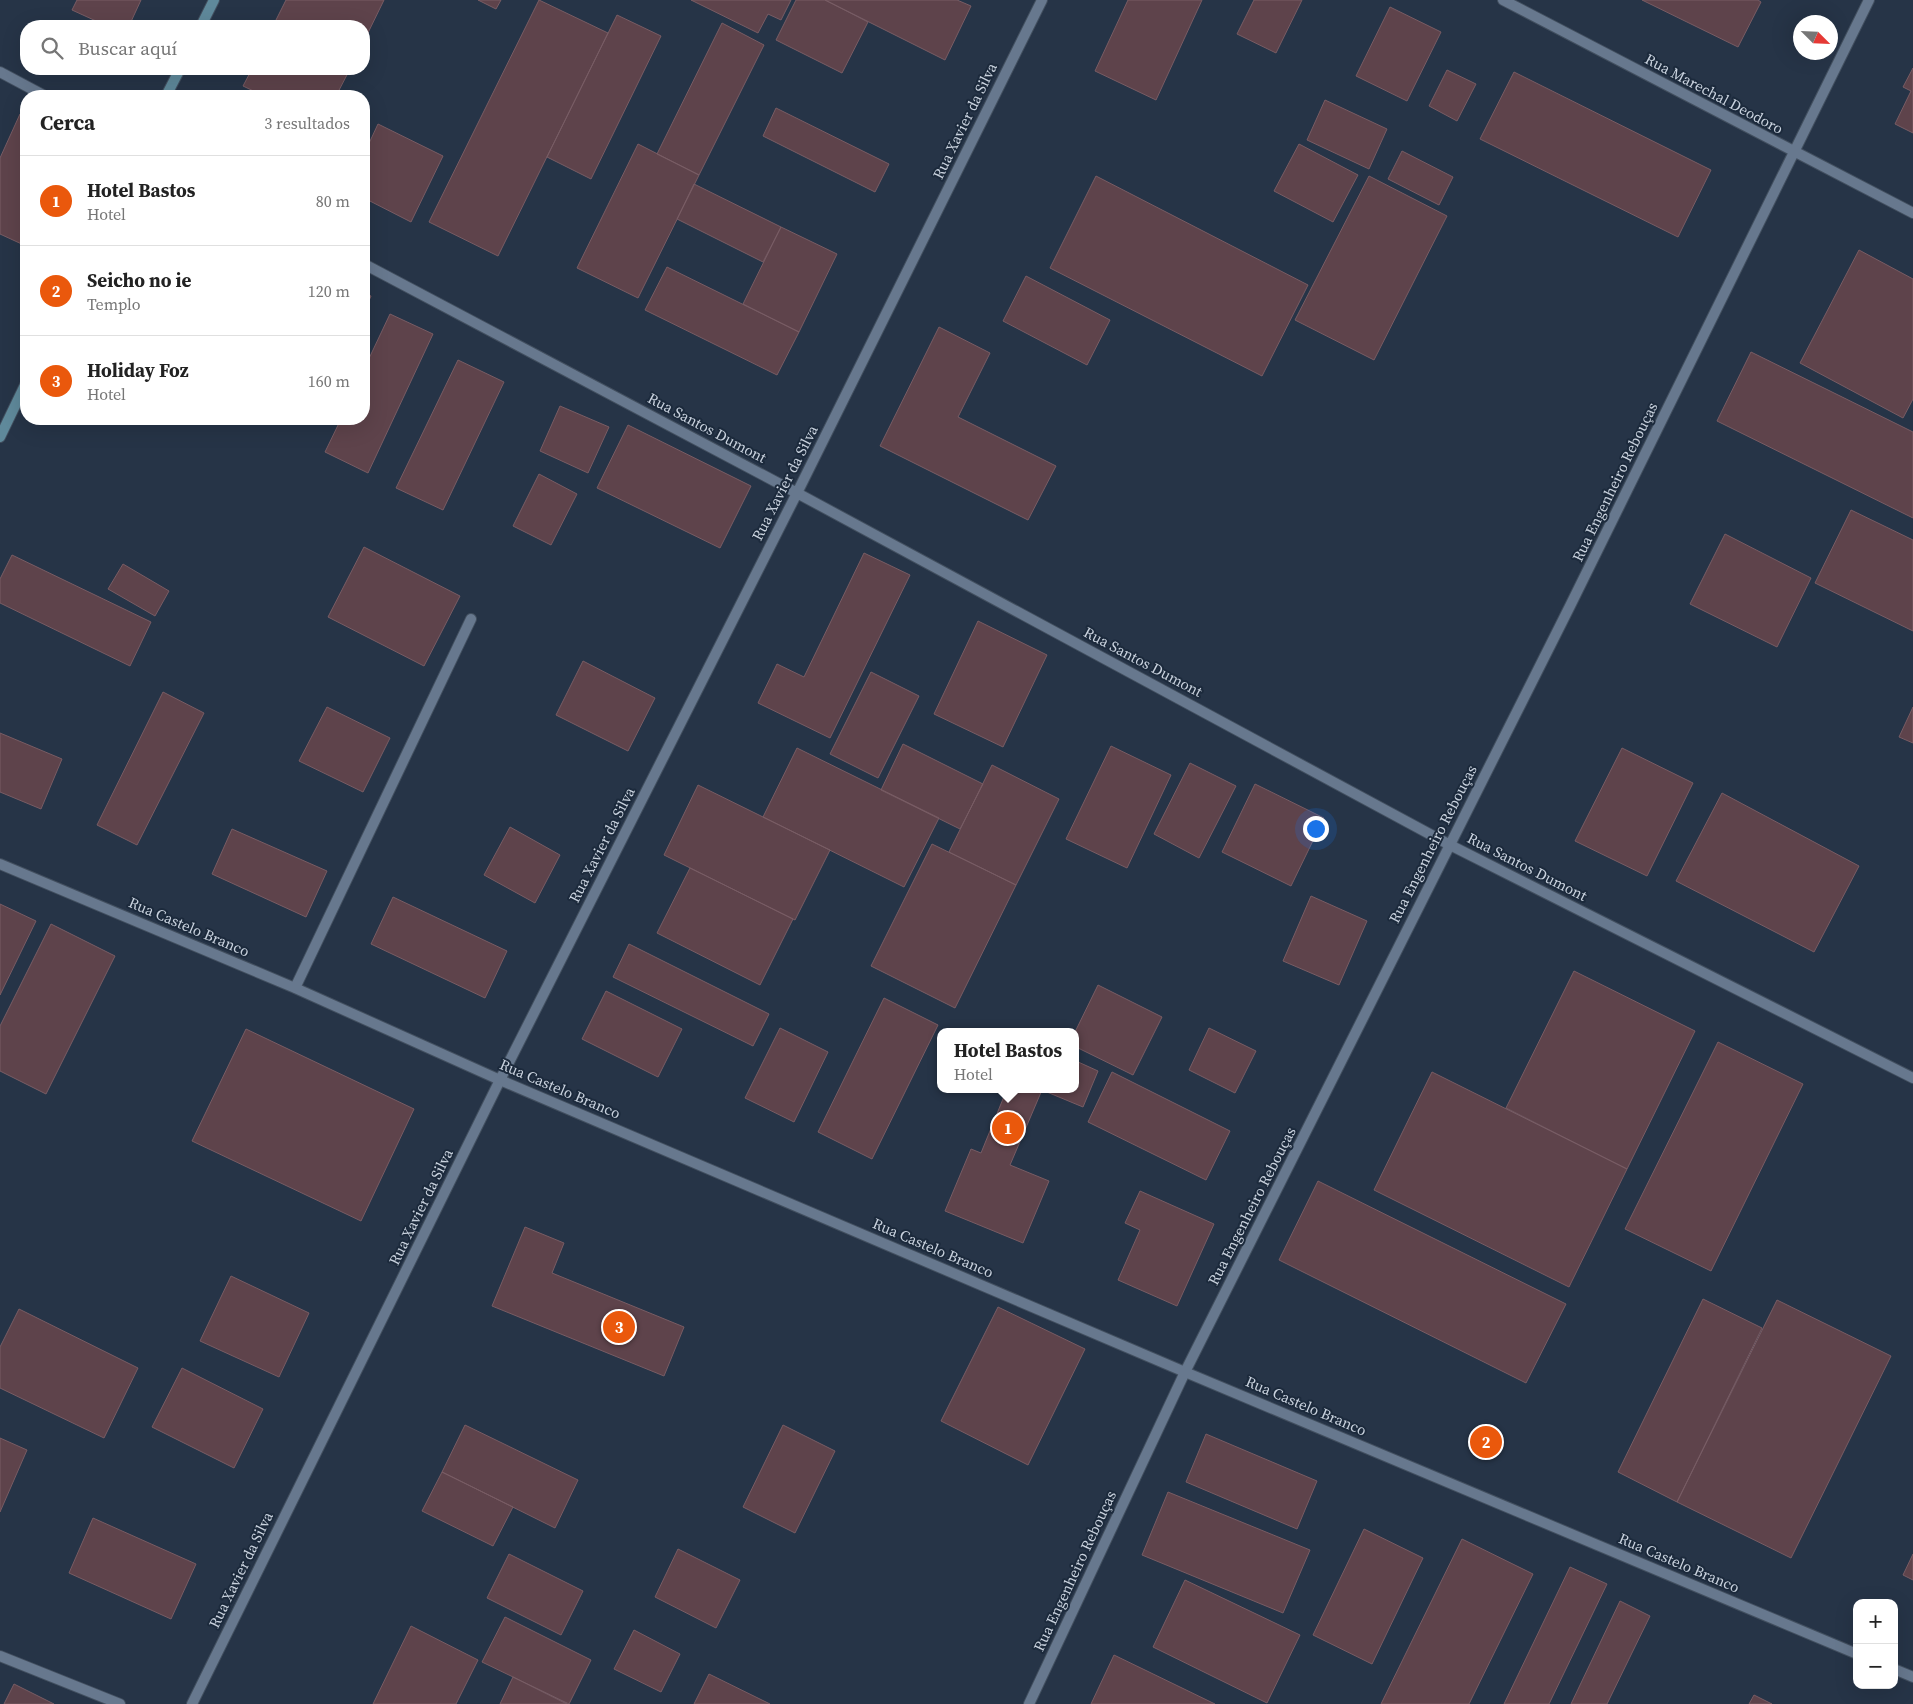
<!DOCTYPE html>
<html lang="es">
<head>
<meta charset="utf-8">
<style>
	body { margin:0; font-family:"Source Serif 4",serif; background:#f2f2f2; color:#222 }
	.controls { position:absolute; right:15px; bottom:15px; display:grid; overflow:hidden; border-radius:10px; box-shadow:0 5px 20px #0002 }
	.controls button { width:45px; height:45px; display:grid; place-items:center; padding:0; border:0; border-bottom:1px solid #e0e0e0; background:#fff; color:#222; font:25px sans-serif }
	.compass { position:absolute; left:1793px; top:15px; width:45px; height:45px; border-radius:50%; background:#fff; box-shadow:0 5px 20px #0002; rotate:114deg }
	.you { position:absolute; left:1315px; top:828px; width:18px; height:18px; margin:-12px; border:4px solid #fff; border-radius:50%; background:#1a73e8; box-shadow:0 0 0 8px #1a73e833 }
	.badge { display:grid; place-items:center; width:32px; height:32px; border-radius:50%; background:#ea580c; color:#fff; font-size:16px; font-weight:700 }
	.pin { position:absolute; translate:-50% -50%; border:2px solid #fff; box-shadow:0 1px 5px #0006 }
	.popup { position:absolute; left:937px; top:1028px; width:142px; height:65px; box-sizing:border-box; display:grid; place-content:center; border-radius:10px; background:#fff; filter:drop-shadow(0 1px 4px #0005); font-size:16px; white-space:nowrap; color:#767676 }
	.popup b { font-size:19px; color:#222 }
	.popup::after { content:''; position:absolute; left:50%; top:100%; margin-left:-10px; border:10px solid transparent; border-top-color:#fff }
	.list { margin:0; padding:0; list-style:none }
	h2 { display:flex; justify-content:space-between; align-items:center; height:65px; margin:0; padding:0 20px; font-size:21px }
	h2 small { font-size:16px; font-weight:400; color:#767676 }
	.list li { display:grid; grid-template-columns:32px 1fr auto; gap:15px; align-items:center; box-sizing:border-box; height:90px; padding:0 20px; border-top:1px solid #e0e0e0 }
	.list b { display:block; font-size:19px; white-space:nowrap }
	.list p { margin:0; font-size:16px; white-space:nowrap; color:#767676 }
	.list em { font-size:16px; font-style:normal; color:#767676 }
	.icon { flex:none; width:28px; height:28px; fill:none; stroke:currentColor; stroke-width:2; stroke-linecap:round; stroke-linejoin:round }
	.map { position:relative; flex:none; width:1913px; height:1704px; overflow:hidden }
	.search { position:absolute; background:#fff; box-shadow:0 5px 20px #0002; left:20px; top:20px; width:350px; height:55px; display:flex; align-items:center; gap:12px; box-sizing:border-box; padding:0 18px; border-radius:20px; color:#767676; font-size:19px }
	.panel { position:absolute; background:#fff; box-shadow:0 5px 20px #0002; left:20px; top:90px; width:350px; height:335px; border-radius:20px }
	.map>svg:first-child { display:block }
</style>
</head>
<body>
<div class="map">
<svg width="1913" height="1704" viewBox="0 0 1913 1704">
	<rect width="100%" height="100%" fill="#263447"/>
	<path fill="#5e434b" stroke="#785c64" d="M77 0H141L129 26H107L72 10Z
		M286 0H384L364 41V26H273Z
		M478 0H501L496 9Z
		M539 0 608 33 498 256 429 222Z
		M691 0H791L781 20 768 14 758 33Z
		M796 0H825L868 22 842 73 776 40Z
		M825 0H957L971 6 945 60Z
		M1128 0H1202L1156 100 1095 71Z
		M1254 0H1302L1276 53 1237 34Z
		M1642 0H1758L1761 2 1738 47Z
		M1390 7 1441 32 1407 101 1356 76Z
		M617 15 661 36 591 179 547 157Z
		M722 23 764 45 699 175 657 154Z
		M1913 68V133L1895 124 1911 91 1903 87Z
		M252 69H350L336 96H264L243 86Z
		M1447 70 1476 84 1457 121 1429 106Z
		M1514 72 1711 170 1678 237 1480 139Z
		M1325 100 1387 129 1369 169 1307 140Z
		M776 108 889 164 875 192 763 136Z
		M20 114 26 116V246L0 234V158Z
		M378 124 443 156 411 222 364 198V154Z
		M638 144 699 175 638 298 577 268Z
		M1299 144 1358 175 1333 222 1274 191Z
		M1402 151 1453 177 1439 205 1388 179Z
		M1096 176 1308 285 1262 376 1050 268Z
		M1369 176 1447 216 1374 360 1295 320Z
		M694 184 781 227 763 262 677 219Z
		M781 227 837 254 799 332 743 304Z
		M1859 250 1913 279V399L1903 418 1800 363Z
		M667 267 799 332 777 375 645 310Z
		M1026 276 1110 320 1087 365 1003 321Z
		M364 293 371 296 364 312Z
		M390 314 433 334 368 473 325 452 341 419H364V369Z
		M939 327 990 353 958 417 1056 466 1028 520 880 446Z
		M1751 352 1913 432V518L1717 421Z
		M458 360 504 382 443 510 396 488Z
		M560 406 609 427 588 473 540 451Z
		M628 425 751 486 720 548 597 488Z
		M539 474 577 494 551 545 513 526Z
		M1851 510 1913 540V631L1815 583Z
		M1725 534 1811 578 1777 647 1690 604Z
		M364 547 460 596 424 666 328 617Z
		M864 553 910 575 830 738 758 703 777 664 804 677Z
		M12 555 151 622 130 666 0 603V579Z
		M123 564 169 591 155 616 108 589Z
		M978 621 1047 655 1003 747 934 714Z
		M583 661 655 698 628 751 556 715Z
		M871 672 919 696 878 778 830 754Z
		M163 692 204 713 137 845 97 825Z
		M327 707 390 738 363 792 299 761Z
		M1913 707V743L1899 737Z
		M0 733 62 759 41 809 0 792Z
		M903 744 983 784 960 829 881 790Z
		M1111 746 1171 775 1127 868 1066 839Z
		M797 748 939 818 904 887 763 817Z
		M1622 748 1693 783 1647 876 1575 841Z
		M1190 763 1236 786 1199 858 1154 834Z
		M992 765 1059 799 1016 885 949 852Z
		M1255 784 1324 818 1291 886 1222 852Z
		M698 785 830 850 795 920 664 855Z
		M1722 793 1859 866 1814 952 1676 881Z
		M510 827 560 855 535 903 484 875Z
		M232 829 327 871 306 917 212 874Z
		M932 844 1016 885 955 1008 871 966Z
		M690 868 793 919 760 985 657 933Z
		M1311 896 1367 921 1339 985 1283 961Z
		M393 897 507 951 485 998 371 944Z
		M0 904 36 921 0 995Z
		M51 924 115 956 46 1094 0 1071V1026Z
		M629 944 769 1014 753 1046 613 977Z
		M1574 971 1695 1031 1627 1169 1506 1108Z
		M1098 985 1162 1017 1133 1075 1076 1047 1075 1032Z
		M606 991 682 1029 658 1077 582 1039Z
		M884 998 938 1025 872 1159 818 1132Z
		M780 1028 828 1052 794 1122 745 1098Z
		M1209 1028 1256 1051 1235 1093 1189 1070Z
		M246 1029 414 1109 361 1221 192 1141Z
		M1718 1042 1803 1084 1711 1271 1625 1229Z
		M1076 1061 1098 1071 1083 1107 1042 1090 1010 1165 1049 1181 1023 1243 945 1211 971 1149 981 1153 1007 1089H1076Z
		M1112 1072 1230 1131 1206 1180 1088 1122Z
		M1432 1072 1627 1169 1569 1287 1374 1190Z
		M1318 1181 1566 1304 1526 1383 1279 1260Z
		M1140 1191 1214 1224 1177 1306 1118 1280 1140 1230 1125 1223Z
		M525 1227 564 1243 552 1273 684 1327 664 1376 492 1306Z
		M231 1276 309 1313 279 1377 200 1341Z
		M1703 1299 1762 1328 1677 1502 1618 1472Z
		M1777 1300 1891 1356 1791 1558 1677 1502Z
		M998 1307 1085 1349 1028 1465 941 1421Z
		M19 1309 138 1368 104 1438 0 1388V1347Z
		M182 1368 263 1409 234 1468 152 1427Z
		M465 1425 578 1480 555 1528 442 1472Z
		M783 1425 835 1451 795 1533 743 1507Z
		M1206 1434 1317 1481 1297 1529 1186 1482Z
		M0 1438 27 1450 0 1512Z
		M442 1472 513 1507 493 1546 422 1511Z
		M1168 1492 1310 1550 1283 1613 1142 1555Z
		M93 1518 196 1564 171 1619 69 1573Z
		M1364 1529 1423 1558 1372 1664 1313 1635Z
		M1462 1539 1533 1574 1469 1704H1381Z
		M678 1549 740 1580 716 1628 655 1597Z
		M509 1554 583 1591 561 1635 487 1598Z
		M1913 1554V1580L1903 1575Z
		M1570 1567 1607 1584 1549 1704H1504Z
		M1185 1580 1300 1635 1267 1703 1153 1647Z
		M1620 1601 1650 1616 1607 1704H1571Z
		M505 1617 591 1660 569 1704 482 1662Z
		M411 1626 478 1660 456 1704H373Z
		M634 1630 680 1654 661 1692 614 1669Z
		M1114 1655 1215 1704H1091Z
		M709 1674 770 1704H694Z
		M513 1677 567 1704H500Z
		M14 1684 54 1704H4Z
		M1754 1695 1772 1704H1749Z"/>
	<g fill="none" stroke-linecap="round" stroke-linejoin="round">
		<defs>
			<path id="street" d="M1503 0 1913 213
				M0 72 45 96
				M364 264 797 493 1450 845 1913 1078
				M0 864 295 988 500 1080 1185 1372 1857 1654
				M295 988 471 619
				M0 1656 120 1704
				M1894 1669 1913 1677
				M192 1704 500 1080 797 493 1042 0
				M1029 1704 1185 1372 1570 606 1869 0"/>
			<path id="secondary" d="M201 26 214 0
				M166 96 180 69
				M0 437 26 383"/>
		</defs>
		<use href="#street" stroke="#424f5f" stroke-width="12"/>
		<use href="#secondary" stroke="#424f5f" stroke-width="12"/>
		<use href="#street" stroke="#67788e" stroke-width="10"/>
		<use href="#secondary" stroke="#5f899b" stroke-width="10"/>
	</g>
	<g text-anchor="middle" stroke-width="4" stroke-linejoin="round" paint-order="stroke">
		<g font-size="15" fill="#c9d2de" stroke="#1c2a3c">
			<text transform="translate(1714 94) rotate(28)" y="5">Rua Marechal Deodoro</text>
			<text transform="translate(965 121) rotate(-64)" y="5">Rua Xavier da Silva</text>
			<text transform="translate(707 428) rotate(28)" y="5">Rua Santos Dumont</text>
			<text transform="translate(1615 482) rotate(-64)" y="5">Rua Engenheiro Rebouças</text>
			<text transform="translate(785 483) rotate(-63)" y="5">Rua Xavier da Silva</text>
			<text transform="translate(1143 662) rotate(28)" y="5">Rua Santos Dumont</text>
			<text transform="translate(1433 844) rotate(-63)" y="5">Rua Engenheiro Rebouças</text>
			<text transform="translate(602 845) rotate(-63)" y="5">Rua Xavier da Silva</text>
			<text transform="translate(1527 867) rotate(27)" y="5">Rua Santos Dumont</text>
			<text transform="translate(189 927) rotate(23)" y="5">Rua Castelo Branco</text>
			<text transform="translate(560 1089) rotate(23)" y="5">Rua Castelo Branco</text>
			<text transform="translate(1252 1206) rotate(-63)" y="5">Rua Engenheiro Rebouças</text>
			<text transform="translate(421 1207) rotate(-64)" y="5">Rua Xavier da Silva</text>
			<text transform="translate(933 1248) rotate(23)" y="5">Rua Castelo Branco</text>
			<text transform="translate(1306 1406) rotate(23)" y="5">Rua Castelo Branco</text>
			<text transform="translate(1679 1563) rotate(23)" y="5">Rua Castelo Branco</text>
			<text transform="translate(241 1570) rotate(-64)" y="5">Rua Xavier da Silva</text>
			<text transform="translate(1075 1571) rotate(-65)" y="5">Rua Engenheiro Rebouças</text>
		</g>
	</g>
</svg>
<div class="controls">
<button>+</button>
<button>−</button>
</div>
<svg class="compass" viewBox="-18 -18 36 36"><path d="M0-13l5 13h-10z" fill="#e53935"/><path d="M0 13l5-13h-10z" fill="#767676"/></svg>
<div class="you"></div>
<div class="pin badge" style="left:1008px;top:1128px">1</div>
<div class="popup"><b>Hotel Bastos</b>Hotel</div>
<div class="pin badge" style="left:1486px;top:1442px">2</div>
<div class="pin badge" style="left:619px;top:1327px">3</div>
<div class="search"><svg class="icon" aria-label="search" viewBox="0 0 24 24"><circle cx="10" cy="10" r="6"/><path d="M15 15l6 6"/></svg>Buscar aquí</div>
<section class="panel">
<h2>Cerca<small>3 resultados</small></h2>
<ul class="list">
<li><span class="badge">1</span><div><b>Hotel Bastos</b><p>Hotel</p></div><em>80 m</em></li>
<li><span class="badge">2</span><div><b>Seicho no ie</b><p>Templo</p></div><em>120 m</em></li>
<li><span class="badge">3</span><div><b>Holiday Foz</b><p>Hotel</p></div><em>160 m</em></li>
</ul>
</section>
</div>
</body>
</html>
